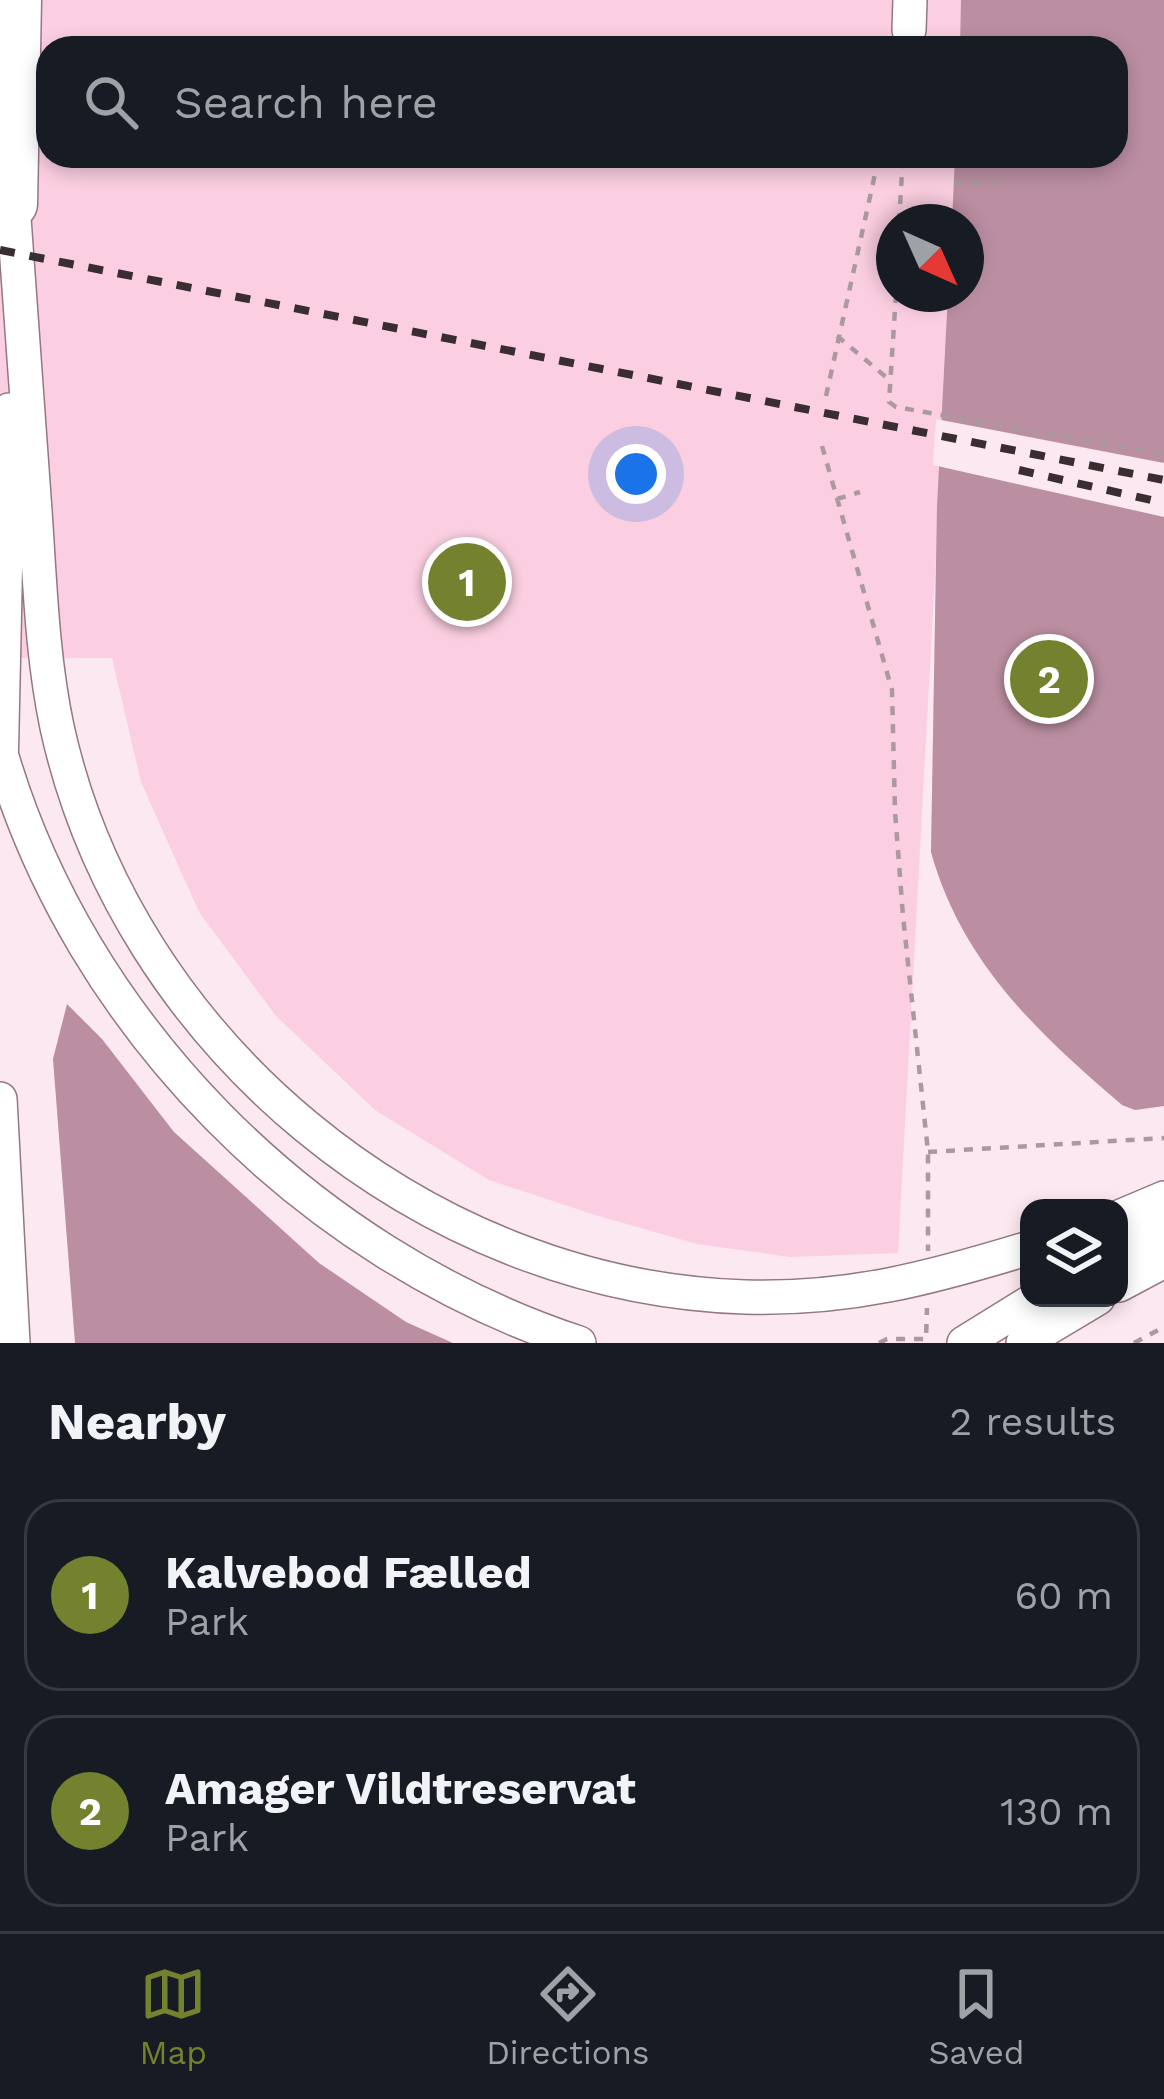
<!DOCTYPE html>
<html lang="en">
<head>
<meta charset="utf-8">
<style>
	body { margin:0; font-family:"Work Sans",sans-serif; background:#20242c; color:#f1f3f6 }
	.controls { position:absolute; right:36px; bottom:36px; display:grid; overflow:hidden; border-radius:24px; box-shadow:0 6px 18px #0003 }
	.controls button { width:108px; height:108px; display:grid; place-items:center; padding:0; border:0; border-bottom:3px solid #363941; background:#171b24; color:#f1f3f6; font:60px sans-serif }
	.compass { position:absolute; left:876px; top:204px; width:108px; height:108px; border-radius:50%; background:#171b24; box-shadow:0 6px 18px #0003; rotate:135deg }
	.you { position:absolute; left:636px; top:474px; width:42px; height:42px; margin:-30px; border:9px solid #fff; border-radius:50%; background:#1a73e8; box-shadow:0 0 0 18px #1a73e833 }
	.badge { display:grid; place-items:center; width:78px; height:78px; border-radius:50%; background:#74812e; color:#fff; font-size:39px; font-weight:700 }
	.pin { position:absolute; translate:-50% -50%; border:6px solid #fff; box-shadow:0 3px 12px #0006 }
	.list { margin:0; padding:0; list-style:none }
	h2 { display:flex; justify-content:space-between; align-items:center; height:156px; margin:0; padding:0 48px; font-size:51px }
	h2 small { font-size:39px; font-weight:400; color:#9ea1a6 }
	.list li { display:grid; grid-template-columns:78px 1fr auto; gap:36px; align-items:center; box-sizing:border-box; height:192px; margin:0 24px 24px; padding:0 24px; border:3px solid #363941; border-radius:36px }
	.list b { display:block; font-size:45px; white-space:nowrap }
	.list p { margin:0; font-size:39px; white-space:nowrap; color:#9ea1a6 }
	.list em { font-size:39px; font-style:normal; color:#9ea1a6 }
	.icon { flex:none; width:66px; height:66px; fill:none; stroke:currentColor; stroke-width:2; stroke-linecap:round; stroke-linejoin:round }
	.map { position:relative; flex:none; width:1164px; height:1343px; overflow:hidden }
	.search { position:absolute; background:#171b24; box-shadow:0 6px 18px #0003; left:36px; right:36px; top:36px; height:132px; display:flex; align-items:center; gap:30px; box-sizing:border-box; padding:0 42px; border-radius:36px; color:#9ea1a6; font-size:45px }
	.sheet { height:588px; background:#171b24 }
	nav { display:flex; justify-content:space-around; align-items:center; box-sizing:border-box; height:168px; border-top:3px solid #363941; background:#171b24; font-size:33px; color:#9ea1a6 }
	nav a { display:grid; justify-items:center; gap:6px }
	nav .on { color:#74812e }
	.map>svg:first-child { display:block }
</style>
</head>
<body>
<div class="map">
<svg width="1164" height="1343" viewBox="0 0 1164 1343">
	<rect width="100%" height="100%" fill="#fce8f0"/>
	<path fill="#fbcfe1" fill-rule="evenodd" d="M0 0H1164V1106L1135 1110 1122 1105C1038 1033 962 963 931 852L936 556 898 1253 790 1257 697 1244 595 1215 489 1180 375 1110 276 1016 199 912 141 782 112 658H0ZM48 48H1116V156H48ZM894 222H966V294H894Z"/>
	<path fill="#bb8ea1" d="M961 0H1164V1106L1135 1110 1122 1105C1038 1033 962 963 931 852L937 506 948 294H966V222H952L955 156H1116V48H960Z
		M67 1004 102 1039 174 1132 319 1263 406 1322 453 1343H75L53 1059Z"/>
	<path fill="#fce8f0" d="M936 419 1164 463V517L933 465Z"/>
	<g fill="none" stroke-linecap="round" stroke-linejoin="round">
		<defs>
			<path id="minor" d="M909 30 910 0
				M13 204C20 306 28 408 35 511 40 583 42 656 57 727 126 1042 423 1287 745 1297 849 1300 931 1278 1029 1248
				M0 750C79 1025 308 1254 579 1343
				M1 772 9 410
				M0 1099 13 1343
				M1119 1217 1164 1198
				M1119 1251 1164 1226
				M1119 1285 1164 1261
				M964 1343 1037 1298
				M1023 1343 1098 1298"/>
			<path id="highway" d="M13 204 17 0"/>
		</defs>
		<use href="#minor" stroke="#947783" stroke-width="36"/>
		<use href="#highway" stroke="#947783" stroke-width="51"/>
		<path stroke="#aa99a0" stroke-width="4.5" stroke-dasharray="9 9" stroke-linecap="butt" d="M954 182 1008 183
			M899 222 903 156
			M896 294 889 402 896 407 1164 454
			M837 336 892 382
			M826 396 879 156
			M822 446 892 690 895 811 903 916 928 1152V1251
			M837 499 860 492
			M928 1152 1164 1138
			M879 1343 887 1339H926L927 1308
			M1134 1343 1164 1327"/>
		<use href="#minor" stroke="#fff" stroke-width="33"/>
		<use href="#highway" stroke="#fff" stroke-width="48"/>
		<path stroke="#392d32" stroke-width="8" stroke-dasharray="15 15" stroke-linecap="butt" d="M0 250 1164 480
			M1019 470 1164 503"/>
	</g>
</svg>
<div class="controls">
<button><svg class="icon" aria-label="layers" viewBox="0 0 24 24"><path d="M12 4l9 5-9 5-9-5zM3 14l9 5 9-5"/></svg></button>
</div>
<svg class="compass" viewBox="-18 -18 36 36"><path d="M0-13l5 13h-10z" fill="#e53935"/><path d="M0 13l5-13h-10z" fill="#9ea1a6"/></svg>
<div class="you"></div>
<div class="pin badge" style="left:467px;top:582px">1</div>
<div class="pin badge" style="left:1049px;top:679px">2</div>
<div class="search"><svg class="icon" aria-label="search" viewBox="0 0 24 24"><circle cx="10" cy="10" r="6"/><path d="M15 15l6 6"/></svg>Search here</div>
</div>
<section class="sheet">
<h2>Nearby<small>2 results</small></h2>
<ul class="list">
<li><span class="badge">1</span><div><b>Kalvebod Fælled</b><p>Park</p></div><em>60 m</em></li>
<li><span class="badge">2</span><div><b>Amager Vildtreservat</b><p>Park</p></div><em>130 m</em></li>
</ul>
</section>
<nav>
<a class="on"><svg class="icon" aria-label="map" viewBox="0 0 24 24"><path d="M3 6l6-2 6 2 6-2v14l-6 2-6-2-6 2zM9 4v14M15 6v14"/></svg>Map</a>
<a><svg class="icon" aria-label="directions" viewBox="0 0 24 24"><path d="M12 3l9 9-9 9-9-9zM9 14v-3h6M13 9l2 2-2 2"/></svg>Directions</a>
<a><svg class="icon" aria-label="saved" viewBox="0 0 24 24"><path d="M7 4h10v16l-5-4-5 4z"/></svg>Saved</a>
</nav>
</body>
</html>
